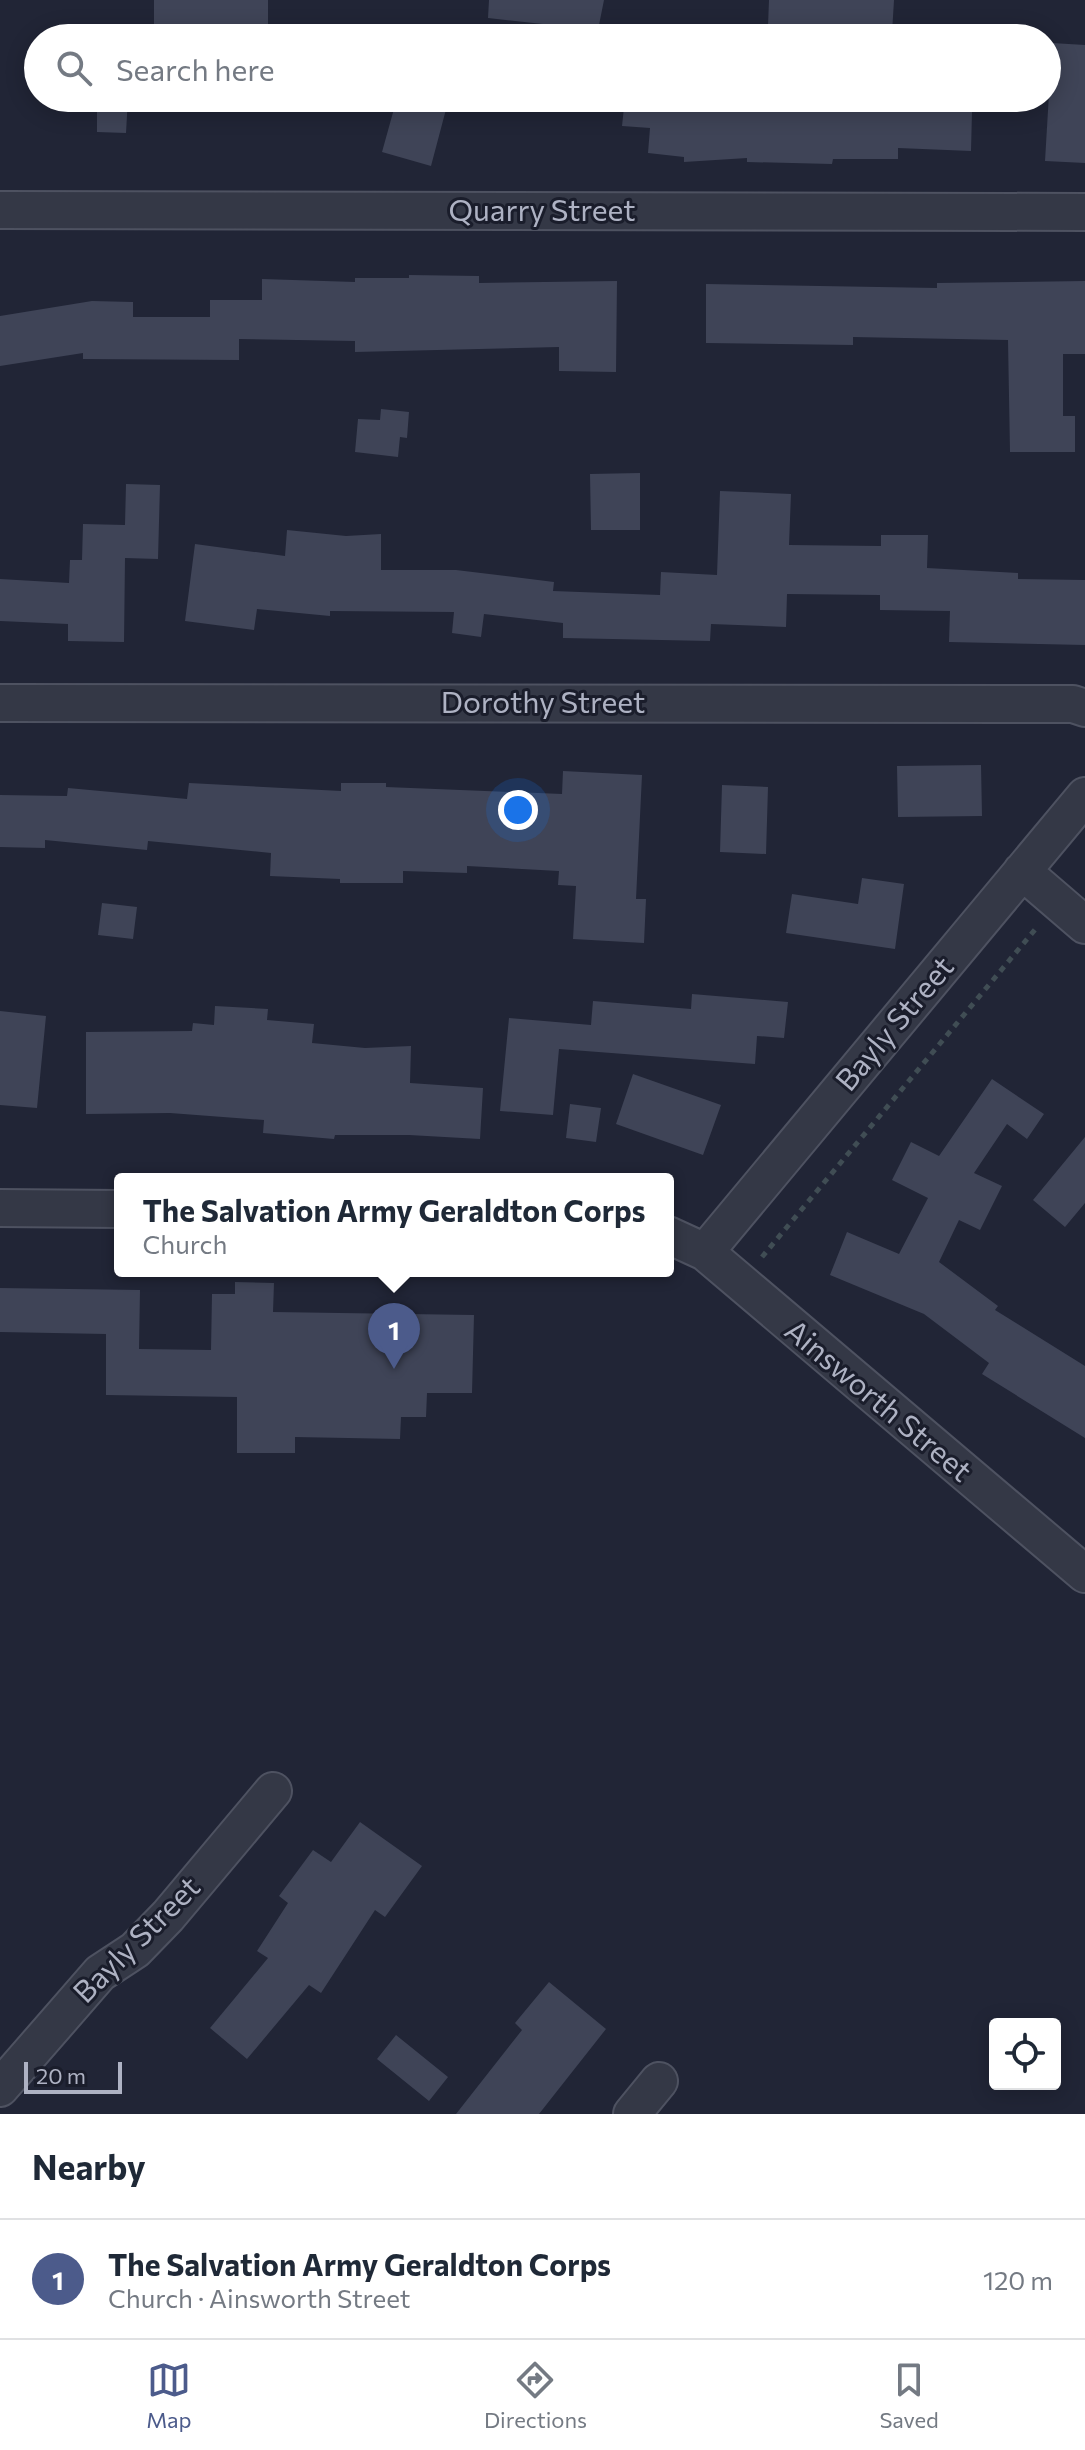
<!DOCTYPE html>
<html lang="en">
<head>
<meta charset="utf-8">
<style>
	body { margin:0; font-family:Commissioner,sans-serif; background:#f2f2f3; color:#1f2937 }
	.controls { position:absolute; right:24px; bottom:24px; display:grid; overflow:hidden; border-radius:8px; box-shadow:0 4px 20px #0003 }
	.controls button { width:72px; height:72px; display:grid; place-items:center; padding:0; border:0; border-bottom:2px solid #e0e1e3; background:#fff; color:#1f2937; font:40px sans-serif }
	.scale { position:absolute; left:24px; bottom:20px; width:98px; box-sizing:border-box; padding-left:8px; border:4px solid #aeb2c3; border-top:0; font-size:22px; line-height:28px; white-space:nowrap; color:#aeb2c3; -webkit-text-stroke:6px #1a1d2b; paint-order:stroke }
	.you { position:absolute; left:518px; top:810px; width:28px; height:28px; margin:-20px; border:6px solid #fff; border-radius:50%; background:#1a73e8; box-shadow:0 0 0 12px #1a73e833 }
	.badge { display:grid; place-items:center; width:52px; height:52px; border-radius:50%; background:#4c5b8b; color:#fff; font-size:26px; font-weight:700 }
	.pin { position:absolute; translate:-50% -66px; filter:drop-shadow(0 2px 4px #0008) }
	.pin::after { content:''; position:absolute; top:42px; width:28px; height:24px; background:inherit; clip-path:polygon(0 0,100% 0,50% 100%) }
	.popup { position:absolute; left:114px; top:1173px; width:560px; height:104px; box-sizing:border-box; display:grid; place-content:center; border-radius:8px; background:#fff; filter:drop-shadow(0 2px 6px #0005); font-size:26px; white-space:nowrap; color:#747a83 }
	.popup b { font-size:30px; color:#1f2937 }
	.popup::after { content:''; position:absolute; left:50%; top:100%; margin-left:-16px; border:16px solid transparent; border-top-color:#fff }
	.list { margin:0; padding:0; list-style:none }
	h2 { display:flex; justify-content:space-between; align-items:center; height:104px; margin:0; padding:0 32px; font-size:34px }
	h2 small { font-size:26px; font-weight:400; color:#747a83 }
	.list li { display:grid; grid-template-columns:52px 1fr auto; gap:24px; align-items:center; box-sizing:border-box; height:120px; padding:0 32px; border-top:2px solid #e0e1e3 }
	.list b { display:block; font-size:30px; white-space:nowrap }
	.list p { margin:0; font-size:26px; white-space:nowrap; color:#747a83 }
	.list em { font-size:26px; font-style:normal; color:#747a83 }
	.icon { flex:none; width:44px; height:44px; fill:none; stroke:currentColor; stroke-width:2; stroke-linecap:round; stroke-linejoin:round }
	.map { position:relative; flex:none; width:1085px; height:2114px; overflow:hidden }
	.search { position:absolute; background:#fff; box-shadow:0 4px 20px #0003; left:24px; right:24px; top:24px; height:88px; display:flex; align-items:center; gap:20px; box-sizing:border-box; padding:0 28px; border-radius:44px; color:#747a83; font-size:30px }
	.sheet { height:224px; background:#fff }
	nav { display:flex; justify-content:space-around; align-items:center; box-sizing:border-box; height:112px; border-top:2px solid #e0e1e3; background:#fff; font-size:22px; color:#747a83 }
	nav a { display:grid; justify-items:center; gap:4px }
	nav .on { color:#4c5b8b }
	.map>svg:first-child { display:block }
</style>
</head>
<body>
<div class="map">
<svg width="1085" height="2114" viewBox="0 0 1085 2114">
	<rect width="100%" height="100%" fill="#212536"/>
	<path fill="#3f4457" d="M154 0H268V38H154Z
		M489 0H604L598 30 488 18Z
		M769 0H894L892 33 768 26Z
		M1052 43 1085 45V163L1045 161Z
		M97 98H128L126 133 97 132Z
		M397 98H449L431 166 382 152Z
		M625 98H956L955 112H972L971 151 898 148V159H833L832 164 747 162V158L684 162V157L648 153 650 128 622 126Z
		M409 275 479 276V283L617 281 616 372 559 371V347L355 352V341L239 339V360L83 359V353L0 366V316L92 301 133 302V317H210V300H262V279L355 282V278H409Z
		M1085 281V354H1063V416H1075V452H1010L1008 340 853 337V345L706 343V284L937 288V283Z
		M381 409 409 412 407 438 400 437 398 457 355 452 358 419 380 420Z
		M640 473V530H591L590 474Z
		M126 484 160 485 158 559 125 558 124 642 68 641V624L0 621V579L69 583 70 560H82L83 524 125 525Z
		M720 491 791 494 789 545 881 546V535H928L927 568 1018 573V579L1085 580V645L949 642 950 611 880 610V595L787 594 786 627 711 624 710 641 563 638V623L484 614 481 637 452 633 454 612 330 611V616L257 609 254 630 185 621 195 544 285 556 287 530 346 536 381 534V570H456L554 582 553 591 660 595 661 572 717 575Z
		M981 765 982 816 898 817 897 766Z
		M563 771 642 775 636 899H646L644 943 573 939 576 886 558 885 559 871 467 866V873L403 871V883H340V879L270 876 271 853 148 841 147 850 45 840V848L0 847V795L67 796 68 788 187 799 189 783 341 791V783H386V787L562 794Z
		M722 785 768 787 766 854 720 852Z
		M862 878 904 884 895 949 786 933 792 894 858 904Z
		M102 903 137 907 133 939 98 935Z
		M692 994 788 1002 784 1038 757 1036 755 1064 559 1049 553 1115 500 1111 509 1018 591 1025 593 1001 691 1009Z
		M215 1006 268 1009 267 1020 314 1024 312 1043 365 1048 411 1046 410 1083 483 1088 480 1139 409 1135H335L334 1139 263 1133 264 1120 170 1113 86 1114V1032L192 1031 193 1023 214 1025Z
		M0 1011 46 1016 37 1108 0 1105Z
		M633 1074 721 1105 703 1155 616 1124Z
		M992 1079 1044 1114 1027 1139 1007 1124 974 1173 1002 1186 980 1230 959 1220 939 1262 998 1306 995 1310 1085 1366V1438L982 1374 989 1363 924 1314 830 1275 847 1232 899 1254 928 1198 892 1180 911 1142 939 1156Z
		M570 1104 601 1108 596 1142 566 1138Z
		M1085 1137V1203L1065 1227 1033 1200Z
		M235 1282 274 1283 273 1312 474 1315 472 1393H427L426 1417H401L400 1439 295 1437V1453H237V1397L106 1395V1334L0 1332V1288L140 1290 139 1349 211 1350 212 1294H235Z
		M360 1822 422 1866 385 1917 375 1910 321 1993 309 1985 247 2059 210 2028 268 1958 257 1951 288 1903 279 1896 313 1850 331 1862Z
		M549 1982 606 2029 539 2114H456L522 2030 515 2023Z
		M396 2035 448 2077 429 2101 377 2059Z"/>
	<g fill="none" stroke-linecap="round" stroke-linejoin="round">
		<defs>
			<path id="street" d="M0 210 1085 212
				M0 703 1073 704 1085 708
				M1022 871 1085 925
				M0 1208 120 1209
				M668 1235 705 1252 1085 1574
				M705 1252 1085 796
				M0 2088 100 1973 135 1950 168 1916 273 1791
				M632 2114 659 2081"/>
		</defs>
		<use href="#street" stroke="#4e5261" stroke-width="40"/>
		<path stroke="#404d54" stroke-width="5" stroke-dasharray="6 6" stroke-linecap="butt" d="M762 1257 1038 926"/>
		<use href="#street" stroke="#343846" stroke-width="36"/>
	</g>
	<g text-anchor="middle" stroke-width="6" stroke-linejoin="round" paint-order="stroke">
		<g font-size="30" fill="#aeb2c3" stroke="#1a1d2b">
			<text x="542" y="221">Quarry Street</text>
			<text x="543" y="713">Dorothy Street</text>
			<text transform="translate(895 1024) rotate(-50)" y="10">Bayly Street</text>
			<text transform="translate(878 1401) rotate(40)" y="10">Ainsworth Street</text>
			<text transform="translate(137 1940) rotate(-45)" y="10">Bayly Street</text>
		</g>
	</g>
</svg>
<div class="controls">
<button><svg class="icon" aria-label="locate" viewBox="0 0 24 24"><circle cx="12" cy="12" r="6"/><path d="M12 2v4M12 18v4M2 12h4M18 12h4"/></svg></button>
</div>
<div class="scale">20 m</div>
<div class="you"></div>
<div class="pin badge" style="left:394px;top:1369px">1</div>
<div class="popup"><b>The Salvation Army Geraldton Corps</b>Church</div>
<div class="search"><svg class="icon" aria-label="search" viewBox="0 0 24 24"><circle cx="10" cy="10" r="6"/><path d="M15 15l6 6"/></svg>Search here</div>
</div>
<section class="sheet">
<h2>Nearby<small></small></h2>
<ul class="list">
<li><span class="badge">1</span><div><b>The Salvation Army Geraldton Corps</b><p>Church · Ainsworth Street</p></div><em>120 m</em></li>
</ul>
</section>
<nav>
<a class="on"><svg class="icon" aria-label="map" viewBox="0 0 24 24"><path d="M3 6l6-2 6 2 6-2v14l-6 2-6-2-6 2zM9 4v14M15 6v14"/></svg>Map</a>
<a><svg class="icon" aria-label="directions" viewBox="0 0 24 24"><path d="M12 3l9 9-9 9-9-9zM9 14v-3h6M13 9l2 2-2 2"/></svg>Directions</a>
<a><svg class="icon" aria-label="saved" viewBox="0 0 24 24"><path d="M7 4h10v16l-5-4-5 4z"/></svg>Saved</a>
</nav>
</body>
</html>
